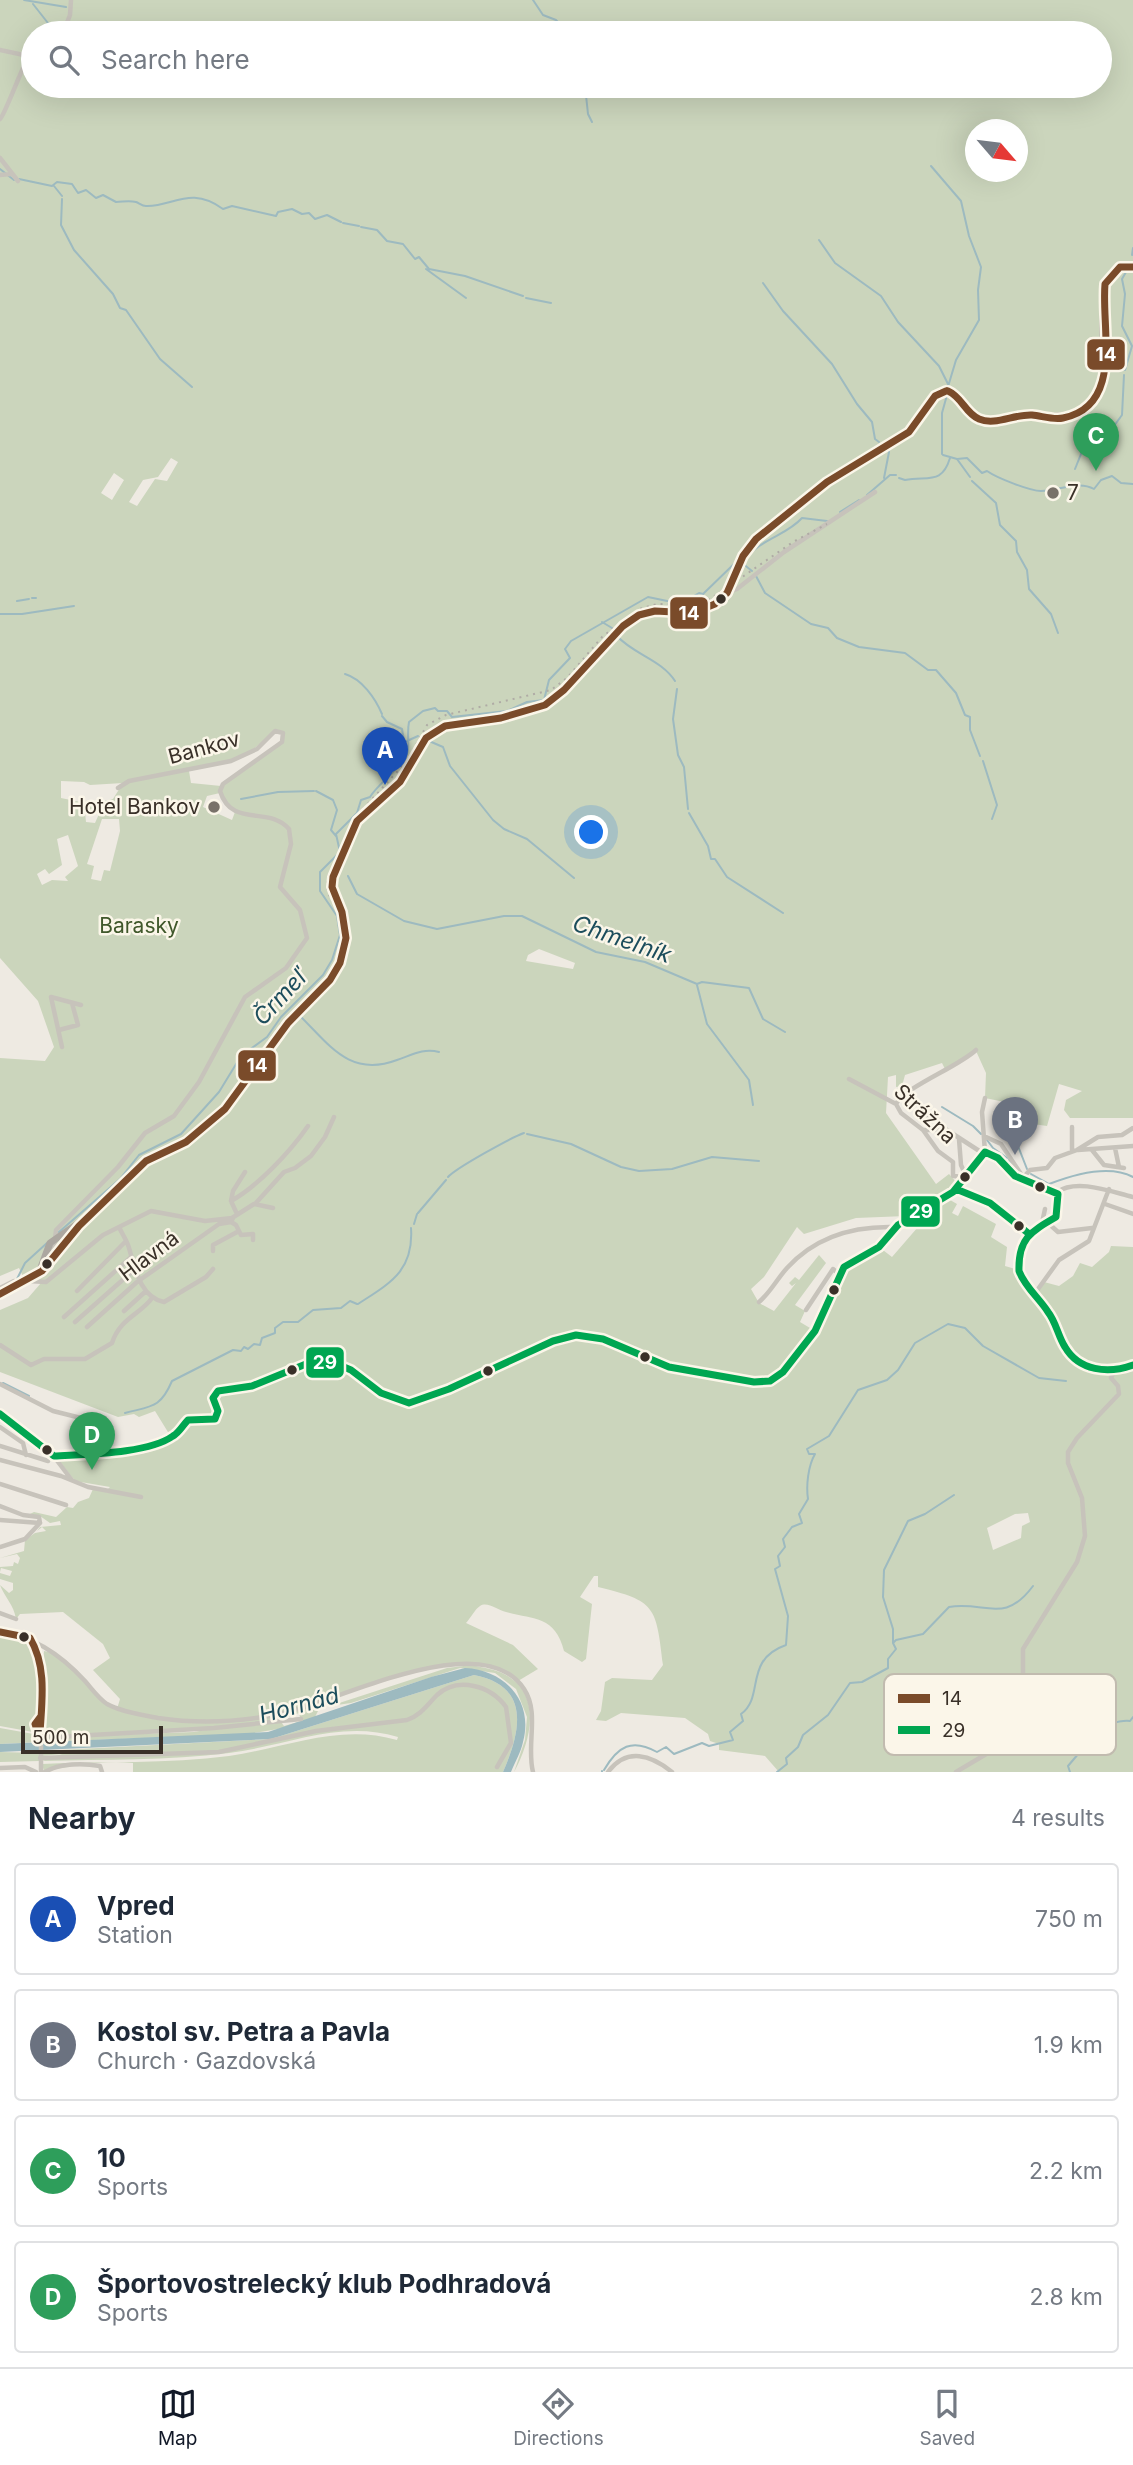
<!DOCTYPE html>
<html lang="en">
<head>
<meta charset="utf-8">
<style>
	body { margin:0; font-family:Inter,sans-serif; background:#f6f6f7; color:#1f2937 }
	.compass { position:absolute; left:965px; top:119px; width:63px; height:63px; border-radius:50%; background:#fff; box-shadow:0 7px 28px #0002; rotate:118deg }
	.scale { position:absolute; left:21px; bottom:18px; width:142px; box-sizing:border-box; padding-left:7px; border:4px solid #393028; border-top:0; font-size:19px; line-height:24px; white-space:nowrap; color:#393028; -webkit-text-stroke:5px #fbf6e9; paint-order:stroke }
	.you { position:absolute; left:592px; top:833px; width:24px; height:24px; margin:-18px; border:5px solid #fff; border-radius:50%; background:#1a73e8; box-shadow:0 0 0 10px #1a73e833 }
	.badge { display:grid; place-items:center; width:46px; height:46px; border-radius:50%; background:#111827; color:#fff; font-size:23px; font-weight:700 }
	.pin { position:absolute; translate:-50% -58px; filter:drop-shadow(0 2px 4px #0008) }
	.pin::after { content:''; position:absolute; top:37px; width:24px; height:21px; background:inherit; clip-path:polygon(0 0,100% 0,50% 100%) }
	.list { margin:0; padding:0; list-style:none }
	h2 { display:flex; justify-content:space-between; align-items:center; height:91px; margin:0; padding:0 28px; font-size:30px }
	h2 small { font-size:23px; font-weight:400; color:#747a83 }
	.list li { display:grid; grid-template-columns:46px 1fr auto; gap:21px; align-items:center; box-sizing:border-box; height:112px; margin:0 14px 14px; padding:0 14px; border:2px solid #e0e1e3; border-radius:7px }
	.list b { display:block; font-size:26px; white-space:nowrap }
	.list p { margin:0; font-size:23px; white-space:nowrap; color:#747a83 }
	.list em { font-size:23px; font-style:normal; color:#747a83 }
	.icon { flex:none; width:38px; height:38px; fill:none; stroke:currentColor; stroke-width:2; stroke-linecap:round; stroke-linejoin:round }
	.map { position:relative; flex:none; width:1133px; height:1772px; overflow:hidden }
	.search { position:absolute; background:#fff; box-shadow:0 7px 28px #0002; left:21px; right:21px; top:21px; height:77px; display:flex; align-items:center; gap:18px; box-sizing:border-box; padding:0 24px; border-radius:38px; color:#747a83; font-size:26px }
	.sheet { height:595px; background:#fff }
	nav { display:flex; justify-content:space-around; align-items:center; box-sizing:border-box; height:98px; border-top:2px solid #e0e1e3; background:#fff; font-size:19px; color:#747a83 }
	nav a { display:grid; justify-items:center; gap:4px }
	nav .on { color:#111827 }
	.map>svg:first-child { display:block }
</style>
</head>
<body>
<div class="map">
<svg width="1133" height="1772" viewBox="0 0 1133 1772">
	<rect width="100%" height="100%" fill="#eeeae2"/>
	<path fill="#cbd5bc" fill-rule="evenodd" d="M0 0H1133V1118H1070L1064 1110 1066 1100 1082 1091 1059 1084 1047 1126 1033 1124 1029 1107 985 1098 986 1073 976 1051 946 1071 942 1063 905 1075 902 1086 896 1087V1075L888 1077 886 1113 936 1184 949 1174 957 1183 943 1195 906 1216 856 1218 804 1234 797 1227 764 1277 751 1289 759 1303 774 1311 796 1283 792 1286 789 1283 795 1277 799 1280 819 1255 826 1263 795 1305 805 1311 800 1322 815 1331 844 1267 879 1247 892 1257 918 1227 924 1229 939 1215 931 1205 945 1197 957 1204 952 1213 958 1216 963 1206 996 1224 991 1237 1007 1247 1005 1266 1019 1270 1024 1285 1032 1295 1044 1282 1059 1286 1073 1276 1080 1263 1092 1267 1109 1252 1111 1246 1133 1247V1772H779L765 1756 719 1750V1744L710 1741 708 1734 685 1718 621 1713 606 1721 596 1720 601 1711 605 1682 612 1678 652 1680 663 1665C656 1606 656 1601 598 1587V1576H594L580 1597 592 1604 586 1659 582 1662 564 1651C555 1615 533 1620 506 1612 498 1610 487 1601 480 1606 475 1609 470 1619 466 1623L513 1645 538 1669 518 1681C469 1639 375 1684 322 1703L314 1719 284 1728 248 1734 41 1742 44 1651C70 1653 91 1700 117 1709L120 1699 93 1670 110 1658 103 1644 63 1612 20 1614 16 1619C14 1605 4 1596 0 1585L9 1593 13 1590V1583L0 1579V1573L10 1576 12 1571 1 1568 0 1572V1567L13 1566 14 1562 18 1564 20 1558 17 1554 0 1558 24 1551 25 1540 35 1533 46 1531 42 1527 37 1531 40 1527 61 1525 60 1521 50 1523 40 1516 30 1514 34 1512 56 1517 67 1507 73 1508 78 1502 89 1498 93 1489 110 1493 107 1490 110 1487 75 1481 57 1458C84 1459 140 1453 171 1437L155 1411 139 1417 134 1414 118 1417 0 1372V1310L28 1298 41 1283 25 1281 19 1268 0 1276V1058L45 1061 54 1047 38 1001 0 958ZM33 33H1100V86H89L84 94 63 86H33ZM976 130H1018V172H976ZM171 458 178 462 167 481 155 479 137 506 129 502 143 480 158 477ZM114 473 124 480 112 500 101 493ZM275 731 285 734 282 742 221 786 191 783 189 771 222 764 249 753ZM61 781 84 782 90 785 123 783 113 799 90 804 61 798ZM220 793 225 803 235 812 232 820 203 807 207 796ZM109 804 111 809 99 814 95 823 86 822 85 812ZM102 819H119L120 831 110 871 104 870 101 881 91 879 94 866 87 864ZM68 835 78 866 65 877 68 881 52 880 42 885 37 874 45 869 49 874 62 865 57 839ZM539 949 575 963 573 969 526 961 528 955ZM1028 1513 1030 1522 1022 1526 1021 1538 993 1550 987 1528 1015 1514ZM299 1713 301 1721 284 1726 281 1722 223 1727 281 1720ZM222 1727 194 1732 56 1737 57 1736Z
		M0 1633 29 1640 39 1654 40 1714 33 1732 0 1726Z
		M472 1665C483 1668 495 1669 504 1674 544 1694 530 1743 514 1772L525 1740 527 1717 516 1689 495 1673 460 1668 351 1703 330 1706 447 1668Z
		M474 1675C531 1686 521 1731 503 1772H133V1763C103 1760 73 1766 44 1771L42 1764C103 1761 168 1764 229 1756 286 1748 339 1723 397 1740L398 1737C340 1719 286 1746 229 1753 168 1761 104 1759 42 1761L62 1754 41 1756V1751L271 1739Z
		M0 1728 39 1735V1742L0 1744Z
		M0 1752 39 1753V1761L0 1762Z"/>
	<path fill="#9dbac0" d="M465 1668C505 1670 534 1701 523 1742 521 1752 515 1762 511 1772H503C521 1731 531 1686 474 1675L271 1739 0 1752V1744L268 1732 431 1677Z"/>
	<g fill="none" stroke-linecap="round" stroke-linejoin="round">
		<path stroke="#9dbac0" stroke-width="2" d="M24 0 66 7
			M533 0 543 15 556 20 567 33
			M33 4 55 32
			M585 86 588 114 592 122
			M931 166 961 201 969 236 981 267 978 290 979 320 956 360 947 390
			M0 169 14 180
			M19 179 52 186 57 182 72 184 78 193 86 190 96 198 103 195 116 202C123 202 128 200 136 202 139 203 142 206 146 206 173 207 190 185 223 209L232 206 276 216 278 212 292 209 302 214 309 213 315 219 327 215 341 222
			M54 186 62 196
			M62 199 61 225 74 250 113 294 120 308 126 310 160 359 192 387
			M343 223 359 226
			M361 227 377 230 387 241 403 244 415 259 419 257 429 269 465 276 523 296
			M819 240 835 263 881 296 898 322 939 366 948 384
			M1132 255 1133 248
			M426 269 466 298
			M763 283 783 311 832 364 857 404 872 422 875 439 879 442
			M526 298 551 303
			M1125 370 1132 346 1122 326 1125 294 1122 279 1126 272
			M942 454V413L947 395
			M943 455 957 459 967 458 982 473 987 471C997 478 1030 491 1041 491 1058 491 1078 480 1094 489L1101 480 1112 476 1121 483 1133 484
			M957 459 970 477
			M1075 469 1085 444 1114 426 1122 415 1124 375
			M884 478 889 452
			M899 478 905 480C930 476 942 484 950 458
			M972 481 996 503 1000 525 1016 541 1017 552 1027 570 1029 589 1051 614 1058 633
			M867 495 890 475H896
			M840 512 859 500
			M745 560C761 538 786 536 802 518L827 521
			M742 563 752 571
			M756 576 765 593 811 624 828 628 837 638 859 647 905 653 928 670H936L956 693 965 715 970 717V730L980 756
			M32 598H36
			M17 601 29 599
			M0 614H22L74 606
			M602 622 612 628
			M617 636C633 654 662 660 675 681
			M345 674C362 679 375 698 382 714
			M677 689 673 719 678 755 684 767 688 809
			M382 716 387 722 402 729 404 741
			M407 741 418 736
			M429 741 443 747 450 766 493 820 504 829 527 839 574 878
			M983 761 997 805 992 819
			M316 791 333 800 337 810 331 830 336 836
			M241 799 278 792 314 791
			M689 813 708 846 711 859H715L727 877 783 913
			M348 876 357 894 404 921 437 929 504 916H522L596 952 645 962 697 984 702 982 749 988 763 1019 785 1032
			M697 985 707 1024 749 1080 753 1105
			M299 1015C329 1044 349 1078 397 1060 412 1055 423 1048 439 1052
			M942 1107 973 1126 981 1134
			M1023 1109 1018 1146 1027 1169
			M527 1134 571 1144 621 1167 639 1171 672 1169 712 1157 759 1161
			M987 1140 993 1148 1007 1158
			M1009 1160 1019 1176
			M1031 1174 1049 1184C1072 1175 1109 1164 1133 1177
			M448 1177C456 1168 512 1137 524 1133
			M418 1213 446 1180
			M414 1224 417 1214
			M59 1232 120 1179 139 1155 181 1134 219 1092 241 1056 267 1037 281 1017 323 975 332 960 340 935 337 916 320 891V872L340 852 336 834 357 813 361 800 370 797C378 783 408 763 408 749 409 740 407 732 409 722L423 711 435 708 438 711H447L452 717 507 711 527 702 544 700 549 680 570 658 565 649 571 641 648 597 672 602 687 600 699 593 703 594 735 563
			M16 1281 25 1263 47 1243
			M358 1304C390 1283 414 1271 411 1228
			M3 1383 29 1396
			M125 1413C151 1406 160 1409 172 1381L233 1350 241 1351 244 1347 248 1349 254 1344 260 1345 262 1338 275 1333V1328L283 1322H298L313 1310 341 1308 350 1301 357 1304
			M893 1643V1629L883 1597 884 1570 908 1521 925 1514 954 1495
			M604 1770C618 1746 632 1738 657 1752L666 1747 674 1754 702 1743 709 1746 733 1740 730 1732 743 1721 741 1714C765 1697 743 1660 786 1645L788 1616 775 1569 780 1566 778 1556 785 1547 783 1539 792 1527 802 1523 799 1514 808 1499C806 1486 808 1466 815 1454H809L807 1449 829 1436 858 1390 887 1380 898 1370 915 1343 948 1324 965 1328 983 1346 1039 1378 1066 1381
			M602 1772V1771
			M777 1772 787 1764 786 1758 798 1747 803 1735 828 1715 850 1683 862 1682 888 1668V1659L896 1649 893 1643 896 1640 923 1634 949 1607C986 1601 1004 1625 1033 1586
			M1070 1772 1068 1766 1079 1753 1077 1747C1085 1742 1090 1737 1093 1728 1107 1727 1118 1719 1130 1721L1133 1717"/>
		<path stroke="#c7c3bb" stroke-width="4.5" d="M63 33 70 15 71 0
			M0 50 33 57
			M0 119C5 115 21 69 29 56
			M0 158 18 181
			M0 175 11 174
			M727 593 737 589 784 552 875 492
			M59 1030 78 1025 72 1003
			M62 1047 51 997 81 1005
			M849 1079 896 1104 901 1113 923 1130 938 1151 953 1162V1176L965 1177
			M985 1098 982 1112 985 1152
			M896 1104C905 1087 958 1067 976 1050
			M925 1115 937 1119 946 1129
			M924 1130H947L984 1154
			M986 1137 1001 1144 1023 1177
			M959 1139 961 1165 966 1176
			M1115 1148 1119 1167
			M1078 1150 1133 1146
			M1092 1150 1104 1165 1124 1168
			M1072 1151V1127
			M985 1152 998 1158 1015 1176 1057 1192
			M1021 1180 1030 1170 1047 1168 1055 1158 1077 1150 1098 1137 1122 1135 1133 1128
			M956 1189 990 1203 1028 1233
			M1057 1192 1055 1219 1042 1223 1027 1235 1019 1268 1024 1285 1047 1309 1073 1357 1103 1372H1114L1133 1365
			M1057 1192C1077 1178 1112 1192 1133 1197
			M231 1201 233 1191 245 1172
			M255 1204 284 1172 295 1168 311 1156 325 1137 334 1117
			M1105 1204 1133 1214
			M237 1214 231 1201C258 1186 290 1152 308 1126
			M231 1222 236 1225 241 1235 253 1234V1240
			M1042 1223 1045 1209
			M1048 1223 1058 1232 1092 1228
			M119 1227C122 1234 127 1240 129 1248 135 1268 140 1297 164 1302L206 1277 213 1269
			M213 1251V1245L239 1231
			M53 1257 56 1230 118 1167 145 1133 174 1116 199 1082 245 997 286 968 307 938 300 910 280 887 291 844 289 829C269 805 232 829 220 791L223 784 282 742 283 733 275 731 257 749 231 761 129 781 118 788
			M28 1281 46 1282 103 1235 151 1211 205 1221 232 1218 254 1204 273 1208
			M0 1288 14 1281
			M77 1291 126 1241
			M1033 1296 1059 1260 1089 1241 1109 1189
			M759 1302C770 1293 777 1279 787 1268 815 1237 854 1226 894 1227
			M806 1310 833 1269 839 1274
			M124 1311 146 1291
			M64 1317 130 1258
			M75 1322 135 1269
			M87 1327 137 1282 219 1224 231 1222 233 1218
			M0 1345 31 1365 44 1359H85L112 1343C120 1318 141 1314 152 1298
			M0 1384 53 1411 81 1418H105
			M0 1414 24 1430 54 1456 114 1453 163 1441 174 1436 188 1420 215 1419 218 1411 213 1398 218 1391 252 1386 306 1364 332 1362 351 1370 381 1393 409 1403 449 1389 553 1341 576 1335 603 1339 669 1367 754 1382 770 1381 783 1372 815 1331 844 1267 879 1247 898 1225 953 1192 985 1152
			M0 1427 23 1443 26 1455
			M0 1446 48 1461
			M55 1458 71 1479
			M0 1460 61 1476 88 1487 141 1497
			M0 1484 66 1505
			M0 1506 23 1515 39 1517 40 1523
			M0 1520 40 1523
			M0 1547 25 1539 40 1523
			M0 1613 16 1619
			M0 1632C35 1636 62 1656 85 1681 92 1689 98 1698 107 1704 122 1712 142 1715 158 1718 198 1724 240 1722 280 1714 336 1703 482 1624 524 1689 540 1713 526 1745 533 1772
			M33 1642 41 1654V1772
			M40 1734 57 1737 214 1728 301 1719
			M40 1758 219 1752 316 1731 407 1720C421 1715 427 1705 437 1695 458 1676 491 1686 506 1707L511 1743 497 1767
			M0 1768 25 1767 36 1772
			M45 1772C60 1763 83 1763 100 1766L102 1772
			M608 1772C627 1747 651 1755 672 1772
			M956 1772 988 1753 1014 1730 1023 1717V1649L1077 1562 1085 1536 1082 1498 1068 1463V1452L1077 1438 1119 1394 1118 1386 1111 1378 1114 1372"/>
		<path stroke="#aca7a0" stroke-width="7" d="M39 1273 50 1243 80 1222
			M0 1294 42 1271 79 1226 146 1161 186 1142 225 1109 288 1023 330 980 340 963 346 938 342 912 332 887 333 877 357 821 400 782 426 738 445 726 501 718 545 705 564 690 623 626 639 615 655 611 693 613 715 604 727 593 743 556 756 539 827 482 909 432 939 393H955C964 400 966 412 975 418 990 428 1016 413 1034 415 1133 428 1093 340 1105 284L1120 267H1133"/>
		<path stroke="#afaba5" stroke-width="2" stroke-dasharray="2 5" stroke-linecap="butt" d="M77 1221 149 1154 184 1140 219 1112 283 1021 329 976 337 961 342 931 339 914 327 891 328 876 342 852 352 821 407 761 427 725 446 715 551 690 567 678 602 637 639 609 657 604H703L793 542 827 524"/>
		<defs>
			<path id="bus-1" d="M948 391C962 397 965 413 979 419 995 426 1014 414 1032 415 1042 416 1053 420 1063 418 1124 406 1101 328 1105 284L1120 267H1133
				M0 1294 42 1271 79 1226 146 1161 186 1142 225 1109 288 1023 330 980 340 963 346 938 342 912 332 887 333 877 357 821 400 782 426 738 445 726 501 718 545 705 564 690 623 626 639 615 655 611 693 613 715 604 727 593 743 556 756 539 827 482 909 432 935 396 946 391
				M0 1632 30 1638C47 1667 42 1700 40 1733H38L35 1724 41 1716"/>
			<path id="bus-2" d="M956 1189 990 1203 1028 1233
				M0 1414 54 1456C85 1454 148 1454 173 1436 179 1433 183 1425 188 1420L215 1419 218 1411 213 1398 218 1391 252 1386 306 1364 332 1362 351 1370 381 1393 409 1403 449 1389 553 1341 576 1335 603 1339 669 1367 754 1382 770 1381 783 1372 815 1331 844 1267 879 1247 898 1225 953 1192 985 1152 998 1158 1015 1176 1058 1194 1056 1217C1030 1232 1018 1239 1019 1271 1025 1287 1039 1298 1048 1312 1056 1322 1058 1336 1065 1347 1079 1371 1108 1374 1133 1365"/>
		</defs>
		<use href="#bus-1" stroke="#fbf6e9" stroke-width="12"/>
		<use href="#bus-2" stroke="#fbf6e9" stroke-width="12"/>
		<use href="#bus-1" stroke="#7a4b2a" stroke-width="7"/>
		<use href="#bus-2" stroke="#00a651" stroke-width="7"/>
	</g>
	<g fill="#787169" stroke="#fbf6e9" stroke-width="2.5">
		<circle cx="1053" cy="493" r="7"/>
		<circle cx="214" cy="807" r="7"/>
	</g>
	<g fill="#393028" stroke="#fbf6e9" stroke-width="2.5">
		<circle cx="721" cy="599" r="6"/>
		<circle cx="965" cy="1177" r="6"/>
		<circle cx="1040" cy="1187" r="6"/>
		<circle cx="1019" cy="1226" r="6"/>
		<circle cx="47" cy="1264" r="6"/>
		<circle cx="834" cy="1290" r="6"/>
		<circle cx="645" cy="1357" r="6"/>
		<circle cx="292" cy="1370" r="6"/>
		<circle cx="488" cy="1371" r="6"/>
		<circle cx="47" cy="1450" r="6"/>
		<circle cx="24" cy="1637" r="6"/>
	</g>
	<g text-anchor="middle" stroke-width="5" stroke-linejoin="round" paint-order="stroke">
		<g font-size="21" fill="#393028" stroke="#fbf6e9" text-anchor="start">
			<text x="1067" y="500">7</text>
			<text x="200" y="814" text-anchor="end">Hotel Bankov</text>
		</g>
		<g font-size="21" fill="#393028" stroke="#fbf6e9">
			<text transform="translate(204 748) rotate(-15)" y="7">Bankov</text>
			<text transform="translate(925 1114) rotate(43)" y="7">Strážna</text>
			<text transform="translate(149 1256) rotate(-37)" y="7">Hlavná</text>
		</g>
		<g font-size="21" fill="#40582b" stroke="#fbf6e9">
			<text x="139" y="933">Barasky</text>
		</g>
		<g font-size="23" font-style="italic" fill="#1c4d5c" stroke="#fbf6e9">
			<text transform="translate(622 939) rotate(19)" y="8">Chmeľník</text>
			<text transform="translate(280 997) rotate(-47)" y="8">Črmeľ</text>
			<text transform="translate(299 1705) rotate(-15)" y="8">Hornád</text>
		</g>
	</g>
	<rect x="884" y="1674" width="232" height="81" rx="10" fill="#fbf6e9" stroke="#c1bbaf" stroke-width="2"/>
	<rect x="898" y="1694" width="32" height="9" fill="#7a4b2a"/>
	<rect x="898" y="1726" width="32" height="8" fill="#00a651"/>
	<g font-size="19" fill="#393028">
		<text x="942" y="1705">14</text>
		<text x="942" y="1737">29</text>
	</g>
	<g stroke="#fbf6e9" stroke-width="2.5">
		<rect x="1086" y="338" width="40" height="33" rx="7" fill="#7a4b2a"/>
		<rect x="669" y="596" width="40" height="34" rx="7" fill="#7a4b2a"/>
		<rect x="237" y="1049" width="40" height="33" rx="7" fill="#7a4b2a"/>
		<rect x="900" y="1195" width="41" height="33" rx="7" fill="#00a651"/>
		<rect x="305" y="1346" width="40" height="33" rx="7" fill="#00a651"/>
	</g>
	<g font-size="19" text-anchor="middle" font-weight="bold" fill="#fff">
		<text x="1106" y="361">14</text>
		<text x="689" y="620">14</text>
		<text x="257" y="1072">14</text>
		<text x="921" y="1218">29</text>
		<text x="325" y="1369">29</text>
	</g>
</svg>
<svg class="compass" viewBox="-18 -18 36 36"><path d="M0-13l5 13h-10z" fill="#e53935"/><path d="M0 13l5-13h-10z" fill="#747a83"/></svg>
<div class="scale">500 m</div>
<div class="you"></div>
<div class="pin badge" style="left:385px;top:785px;background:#1a4fb4">A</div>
<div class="pin badge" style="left:1015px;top:1155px;background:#6b7280">B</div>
<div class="pin badge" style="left:1096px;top:471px;background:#2e9e5b">C</div>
<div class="pin badge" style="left:92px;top:1470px;background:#2e9e5b">D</div>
<div class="search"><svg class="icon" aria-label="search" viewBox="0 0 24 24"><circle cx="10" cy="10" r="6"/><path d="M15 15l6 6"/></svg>Search here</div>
</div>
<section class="sheet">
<h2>Nearby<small>4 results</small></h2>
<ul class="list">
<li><span class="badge" style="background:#1a4fb4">A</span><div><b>Vpred</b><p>Station</p></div><em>750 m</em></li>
<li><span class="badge" style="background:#6b7280">B</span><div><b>Kostol sv. Petra a Pavla</b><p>Church · Gazdovská</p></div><em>1.9 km</em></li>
<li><span class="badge" style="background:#2e9e5b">C</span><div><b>10</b><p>Sports</p></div><em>2.2 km</em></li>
<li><span class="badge" style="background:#2e9e5b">D</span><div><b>Športovostrelecký klub Podhradová</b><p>Sports</p></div><em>2.8 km</em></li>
</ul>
</section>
<nav>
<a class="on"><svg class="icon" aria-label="map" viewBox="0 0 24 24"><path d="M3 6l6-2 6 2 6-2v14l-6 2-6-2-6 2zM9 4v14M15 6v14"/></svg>Map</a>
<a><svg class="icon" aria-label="directions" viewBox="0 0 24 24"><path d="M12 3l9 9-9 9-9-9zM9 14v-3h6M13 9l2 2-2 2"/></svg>Directions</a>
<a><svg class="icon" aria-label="saved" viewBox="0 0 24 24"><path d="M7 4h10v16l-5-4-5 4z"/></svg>Saved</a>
</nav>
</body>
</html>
